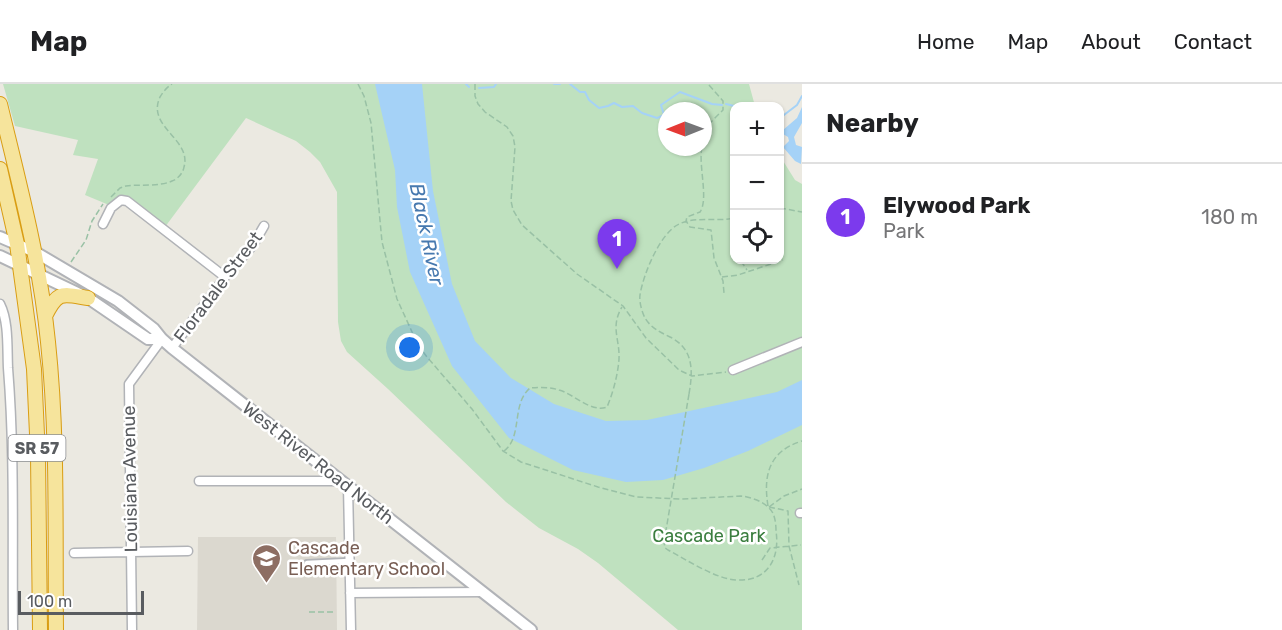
<!DOCTYPE html>
<html lang="en">
<head>
<meta charset="utf-8">
<style>
	body { margin:0; font-family:Rubik,sans-serif; background:#f6f6f6; color:#202124 }
	.controls { position:absolute; right:18px; top:18px; display:grid; overflow:hidden; border-radius:12px; box-shadow:0 2px 4px #0004 }
	.controls button { width:54px; height:54px; display:grid; place-items:center; padding:0; border:0; border-bottom:2px solid #e0e0e0; background:#fff; color:#202124; font:30px sans-serif }
	.compass { position:absolute; left:658px; top:18px; width:54px; height:54px; border-radius:50%; background:#fff; box-shadow:0 2px 4px #0004; rotate:269deg }
	.scale { position:absolute; left:18px; bottom:15px; width:126px; box-sizing:border-box; padding-left:6px; border:3px solid #595c60; border-top:0; font-size:16px; line-height:21px; white-space:nowrap; color:#595c60; -webkit-text-stroke:4px #fff; paint-order:stroke }
	.you { position:absolute; left:410px; top:264px; width:21px; height:21px; margin:-15px; border:4px solid #fff; border-radius:50%; background:#1a73e8; box-shadow:0 0 0 9px #1a73e833 }
	.badge { display:grid; place-items:center; width:39px; height:39px; border-radius:50%; background:#7c3aed; color:#fff; font-size:20px; font-weight:700 }
	.pin { position:absolute; translate:-50% -50px; filter:drop-shadow(0 2px 3px #0008) }
	.pin::after { content:''; position:absolute; top:32px; width:21px; height:18px; background:inherit; clip-path:polygon(0 0,100% 0,50% 100%) }
	.list { margin:0; padding:0; list-style:none }
	h2 { display:flex; justify-content:space-between; align-items:center; height:78px; margin:0; padding:0 24px; font-size:26px }
	h2 small { font-size:20px; font-weight:400; color:#757577 }
	.list li { display:grid; grid-template-columns:39px 1fr auto; gap:18px; align-items:center; box-sizing:border-box; height:108px; padding:0 24px; border-top:2px solid #e0e0e0 }
	.list b { display:block; font-size:22px; white-space:nowrap }
	.list p { margin:0; font-size:20px; white-space:nowrap; color:#757577 }
	.list em { font-size:20px; font-style:normal; color:#757577 }
	.icon { flex:none; width:33px; height:33px; fill:none; stroke:currentColor; stroke-width:2; stroke-linecap:round; stroke-linejoin:round }
	.map { position:relative; flex:none; width:802px; height:546px; overflow:hidden }
	header { display:flex; align-items:center; gap:36px; box-sizing:border-box; height:84px; padding:0 30px; background:#fff; border-bottom:2px solid #e0e0e0 }
	header strong { font-size:28px }
	nav { display:flex; gap:33px; margin-inline-start:auto; font-size:21px }
	main { display:flex }
	aside { flex:1; background:#fff }
	.map>svg:first-child { display:block }
</style>
</head>
<body>
<header>
<strong>Map</strong>
<nav><a>Home</a><a>Map</a><a>About</a><a>Contact</a></nav>
</header>
<main>
<div class="map">
<svg width="802" height="546" viewBox="0 0 802 546">
	<rect width="100%" height="100%" fill="#ebe9e1"/>
	<path fill="#dbd8cf" d="M198 453H336L337 546H197Z"/>
	<path fill="#bfe1bf" fill-rule="evenodd" d="M3 0H749L755 22H734V176H780V72L795 96 802 100V546H678L598 479 578 465 539 444 506 418 388 305 347 268 341 257 338 238 337 108 320 78 310 68 296 57 246 34 165 143 129 114 109 121 85 111 98 75 73 71 78 56 15 42ZM667 27H703V63H667Z"/>
	<path fill="#a5d2f7" d="M375 0H422L433 107 452 200 475 257 511 294 554 320 606 337 647 336 722 320 777 308 802 296V341L748 367 704 384 663 396 626 398 573 386 509 354 452 282 410 188 397 123 395 86Z
		M802 23V39L794 53 796 61 802 63 801 80 795 77 783 63 789 57 788 53 783 50V46L797 34Z"/>
	<g fill="none" stroke-linecap="round" stroke-linejoin="round">
		<path stroke="#a5d2f7" stroke-width="2" d="M466 0 469 3
			M554 0H560
			M570 0 580 8H585L589 16 599 24 608 22 614 19 622 23 633 22 642 29 657 34 664 31 661 21 680 8 712 20 722 21
			M479 4 494 3 496 0
			M726 20 734 22 744 19 748 22
			M780 34 797 21 802 12"/>
		<defs>
			<path id="service" d="M307 479 349 477"/>
			<path id="minor" d="M103 140 111 124 121 116 127 117 225 193
				M0 220C9 238 7 264 8 284 15 371 12 459 13 546
				M172 264 225 193 253 161 264 142
				M733 286 802 258
				M199 397H341
				M348 402 351 546
				M800 429H802
				M74 469 188 467
				M350 509 483 508
				M132 546 129 300 162 255"/>
			<path id="tertiary" d="M0 153 35 168 118 217 154 245 162 255 172 264 531 546
				M0 172 88 214 148 255H162"/>
			<path id="trunk" d="M0 20C19 99 40 177 48 258 58 353 55 450 56 546
				M0 85 17 160 34 285 38 372 40 546
				M45 232C58 206 62 210 88 214"/>
		</defs>
		<use href="#service" stroke="#b1b3b7" stroke-width="8"/>
		<use href="#minor" stroke="#b1b3b7" stroke-width="11"/>
		<use href="#tertiary" stroke="#b1b3b7" stroke-width="14"/>
		<use href="#trunk" stroke="#d99d13" stroke-width="16"/>
		<path stroke="#99c1a5" stroke-width="1.5" stroke-dasharray="6 3" stroke-linecap="butt" d="M358 0 364 12 371 39 382 158 397 215 418 261 427 273 472 325 503 367 521 378 598 403 636 413 681 415 741 412C750 413 763 417 770 425 775 430 776 440 776 447 780 474 768 498 736 496 716 495 687 476 668 466L665 464 664 458
			M475 0V12L478 20 485 28 507 43 513 52 515 63 511 117 513 126 522 141 577 190 623 222 646 254 679 286 692 292 726 288
			M703 58 709 40 723 26V17L708 0
			M702 63C698 81 709 115 700 128L687 133 686 137 690 143 711 146 714 174 723 197 724 209
			M111 113 120 104 126 102C140 100 159 103 172 97 178 95 183 89 184 83 192 55 146 43 160 13 163 8 167 3 172 0
			M780 124 802 128
			M741 177 747 186
			M71 178 86 156 92 137 103 120
			M722 193 738 191 783 176
			M689 310C693 287 694 265 670 253 660 248 651 244 645 234 642 228 639 218 640 211 643 191 660 149 679 140 696 132 717 138 734 134
			M504 367C523 353 511 320 530 304 539 303 550 303 559 306 574 310 591 329 607 323 613 309 618 290 619 275 620 255 610 243 622 223
			M768 422C763 391 769 367 802 357
			M769 423 788 427 789 462 799 501
			M769 423 784 412 802 405
			M293 469V467L338 466
			M762 476 770 464 801 461
			M309 528H333"/>
		<use href="#service" stroke="#fff" stroke-width="4.5"/>
		<use href="#minor" stroke="#fff" stroke-width="8"/>
		<use href="#tertiary" stroke="#fff" stroke-width="10"/>
		<use href="#trunk" stroke="#f6e49c" stroke-width="14"/>
		<path stroke="#99c1a5" stroke-width="1.5" stroke-dasharray="6 3" stroke-linecap="butt" d="M664 458 689 310"/>
	</g>
	<defs>
		<symbol id="school-pin" viewBox="-11 -11 22 30"><path d="M0 17L-7.5 6A9.5 9.5 0 1 1 7.5 6Z" fill="#8d6e63" stroke="#fff"/><path d="M0-5L7-2L0 1L-7-2ZM-4 1L0 2.5L4 1V4Q0 6-4 4Z" fill="#fff"/></symbol>
	</defs>
	<g fill-rule="evenodd">
		<use href="#school-pin" x="250" y="458" width="33" height="45"/>
	</g>
	<g text-anchor="middle" stroke-width="5" stroke-linejoin="round" paint-order="stroke">
		<rect fill="#fff" stroke="#8b8d90" stroke-width="1.5" x="8.5" y="351" width="57" height="26" rx="4.5"/>
		<g font-size="16" font-weight="bold" fill="#595c60">
			<text x="37" y="370">SR 57</text>
		</g>
		<g font-size="18" fill="#595c60" stroke="#fff">
			<text transform="translate(218 203) rotate(-53)" y="6">Floradale Street</text>
			<text transform="translate(318 379) rotate(38)" y="6">West River Road North</text>
			<text transform="translate(130 395) rotate(-91)" y="6">Louisiana Avenue</text>
		</g>
		<g font-size="18" fill="#3b7e3f" stroke="#fff">
			<text x="709" y="458">Cascade Park</text>
		</g>
		<g font-size="18" fill="#785e54" stroke="#fff" text-anchor="start">
			<text x="288" y="470">Cascade<tspan x="288" dy="21">Elementary School</tspan></text>
		</g>
		<g font-size="20" font-style="italic" fill="#4779af" stroke="#fff">
			<text transform="translate(427 150) rotate(78)" y="7">Black River</text>
		</g>
	</g>
</svg>
<div class="controls">
<button>+</button>
<button>−</button>
<button><svg class="icon" aria-label="locate" viewBox="0 0 24 24"><circle cx="12" cy="12" r="6"/><path d="M12 2v4M12 18v4M2 12h4M18 12h4"/></svg></button>
</div>
<svg class="compass" viewBox="-18 -18 36 36"><path d="M0-13l5 13h-10z" fill="#e53935"/><path d="M0 13l5-13h-10z" fill="#757577"/></svg>
<div class="scale">100 m</div>
<div class="you"></div>
<div class="pin badge" style="left:617px;top:185px">1</div>
</div>
<aside>
<h2>Nearby<small></small></h2>
<ul class="list">
<li><span class="badge">1</span><div><b>Elywood Park</b><p>Park</p></div><em>180 m</em></li>
</ul>
</aside>
</main>
</body>
</html>
